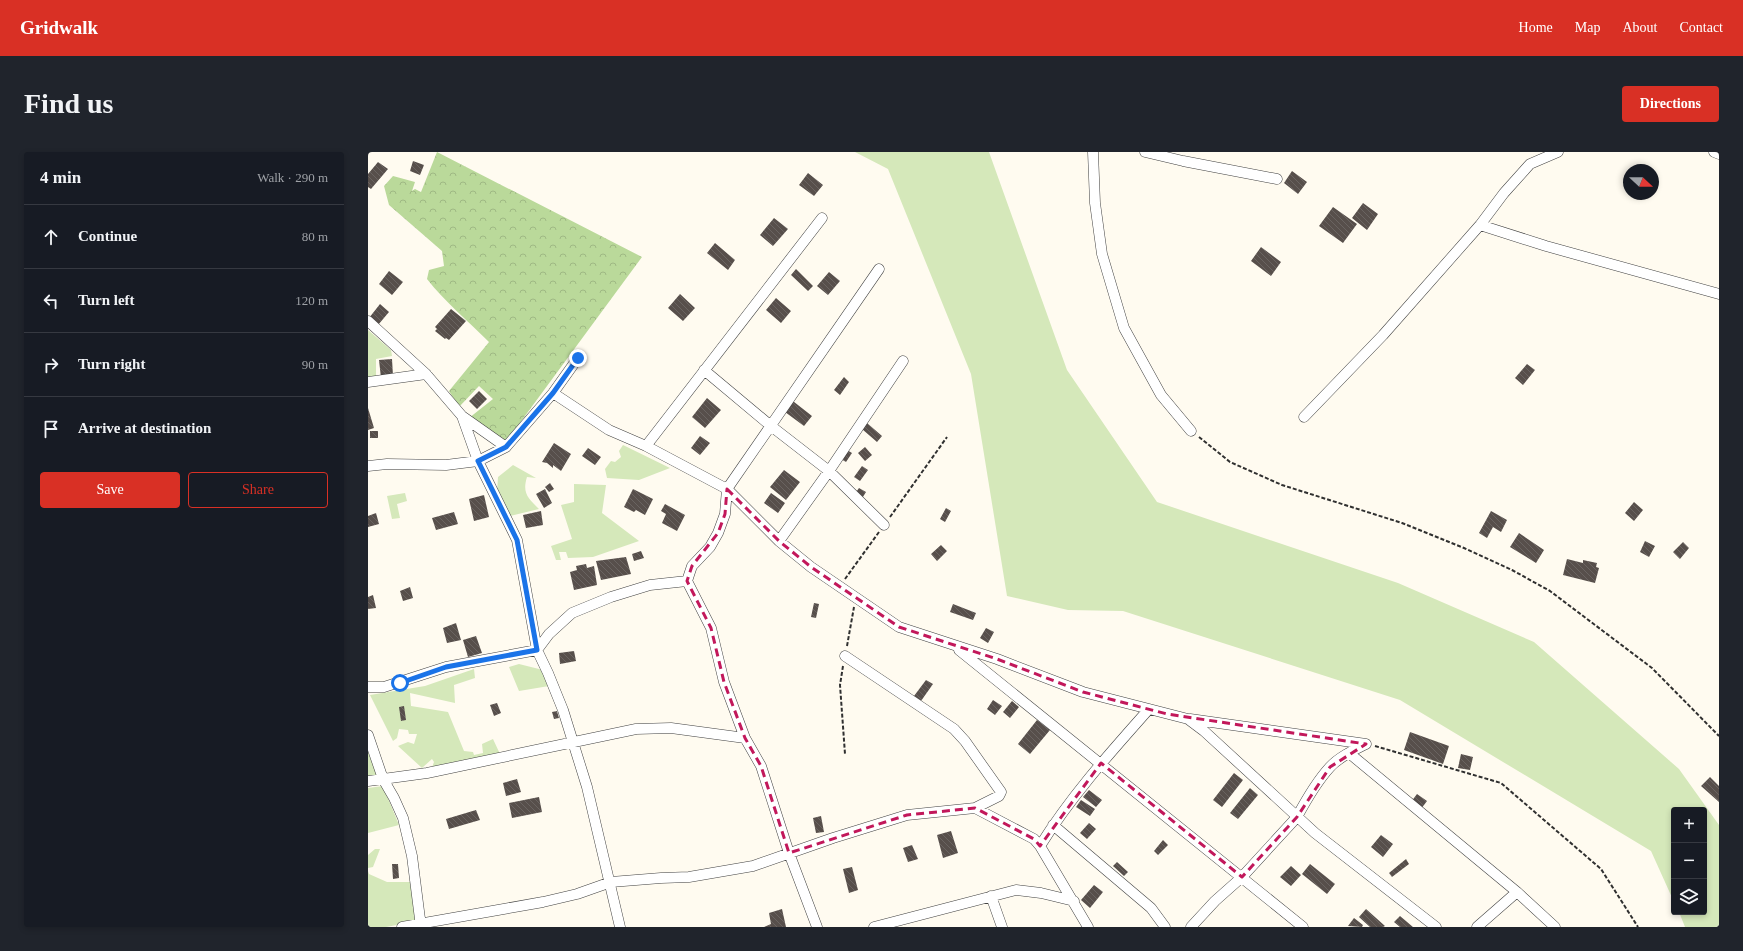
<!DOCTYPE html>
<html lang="en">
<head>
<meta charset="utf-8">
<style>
	body { margin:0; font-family:Georgia,serif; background:#20242c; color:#f1f3f6 }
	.controls { position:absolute; right:12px; bottom:12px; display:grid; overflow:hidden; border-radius:4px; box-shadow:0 2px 6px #0003 }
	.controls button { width:36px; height:36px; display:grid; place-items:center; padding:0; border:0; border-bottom:1px solid #363941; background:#171b24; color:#f1f3f6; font:20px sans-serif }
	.compass { position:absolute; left:1255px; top:12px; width:36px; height:36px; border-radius:50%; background:#171b24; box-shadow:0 2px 6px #0003; rotate:112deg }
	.stop { position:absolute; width:12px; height:12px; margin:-9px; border:3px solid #1a73e8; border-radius:50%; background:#fff }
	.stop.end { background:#1a73e8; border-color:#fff; box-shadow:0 1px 4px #0008 }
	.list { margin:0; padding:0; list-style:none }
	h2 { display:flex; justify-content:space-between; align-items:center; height:52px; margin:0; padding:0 16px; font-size:17px }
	h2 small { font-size:13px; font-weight:400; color:#9ea1a6 }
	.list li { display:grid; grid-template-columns:26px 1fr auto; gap:12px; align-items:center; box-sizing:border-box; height:64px; padding:0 16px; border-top:1px solid #363941 }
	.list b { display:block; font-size:15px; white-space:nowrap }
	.list em { font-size:13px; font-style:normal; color:#9ea1a6 }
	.actions { display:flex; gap:8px; padding:12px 16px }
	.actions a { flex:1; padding:9px 0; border:1px solid #d93025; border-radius:4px; text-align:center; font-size:14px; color:#d93025 }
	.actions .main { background:#d93025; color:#fff }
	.icon { flex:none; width:22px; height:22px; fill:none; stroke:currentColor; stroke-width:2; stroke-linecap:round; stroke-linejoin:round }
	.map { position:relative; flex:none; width:1351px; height:775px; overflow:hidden; border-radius:4px }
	header { display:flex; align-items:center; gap:24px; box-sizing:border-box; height:56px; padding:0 20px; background:#d93025; color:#fff }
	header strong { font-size:19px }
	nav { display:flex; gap:22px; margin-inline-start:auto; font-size:14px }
	.intro { display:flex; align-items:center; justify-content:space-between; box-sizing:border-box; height:96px; padding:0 24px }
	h1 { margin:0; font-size:28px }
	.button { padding:10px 18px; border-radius:4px; background:#d93025; color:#fff; font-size:14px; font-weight:700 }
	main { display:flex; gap:24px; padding:0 24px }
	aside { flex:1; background:#171b24; border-radius:4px; box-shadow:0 2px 6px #0003 }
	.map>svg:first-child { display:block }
</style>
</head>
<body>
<header>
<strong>Gridwalk</strong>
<nav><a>Home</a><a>Map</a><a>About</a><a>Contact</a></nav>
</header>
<div class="intro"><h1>Find us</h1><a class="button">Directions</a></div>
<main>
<aside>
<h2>4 min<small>Walk · 290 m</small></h2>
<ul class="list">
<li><svg class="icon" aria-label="ahead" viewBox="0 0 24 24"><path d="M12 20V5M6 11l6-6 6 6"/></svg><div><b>Continue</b></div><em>80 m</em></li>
<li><svg class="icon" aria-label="left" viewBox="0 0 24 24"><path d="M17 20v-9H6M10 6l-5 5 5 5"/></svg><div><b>Turn left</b></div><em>120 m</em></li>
<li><svg class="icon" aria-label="right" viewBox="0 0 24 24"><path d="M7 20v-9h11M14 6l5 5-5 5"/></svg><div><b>Turn right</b></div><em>90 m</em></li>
<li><svg class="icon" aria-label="arrive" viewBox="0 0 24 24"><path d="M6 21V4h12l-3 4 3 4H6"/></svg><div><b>Arrive at destination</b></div></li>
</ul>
<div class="actions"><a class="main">Save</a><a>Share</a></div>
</aside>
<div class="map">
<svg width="1351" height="775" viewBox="0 0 1351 775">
	<defs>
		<pattern id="forest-crowns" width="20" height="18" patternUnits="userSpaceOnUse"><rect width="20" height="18" fill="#bad99a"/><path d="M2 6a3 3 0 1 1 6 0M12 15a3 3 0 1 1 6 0" fill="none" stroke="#9fb984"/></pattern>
		<pattern id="building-back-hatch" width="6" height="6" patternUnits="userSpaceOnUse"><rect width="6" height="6" fill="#574f4b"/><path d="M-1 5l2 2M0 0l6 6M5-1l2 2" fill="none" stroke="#6a6461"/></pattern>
	</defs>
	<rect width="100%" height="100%" fill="#fffbf0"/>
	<path fill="#d5e8ba" d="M487 0H621L699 218 789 350 1030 431 1166 490 1311 617 1351 673V775H1317L1311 760H1336V658H1306V750L1283 699 1032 548 755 459 700 458 639 444 603 222 520 17Z
		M0 178 23 198 24 204 8 207V229H0Z
		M255 293 302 316 271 328 239 326 237 317 243 309 247 310 253 305 251 299Z
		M145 313 168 326 159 325C154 341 160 346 171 357L142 364 129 340 130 325Z
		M206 332 238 333 234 361 271 389 225 405 200 406 198 400H191L193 408H188L183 394 204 387 193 353 206 350Z
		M37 341 39 349 29 352 32 366 24 367 19 344Z
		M151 512 175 518 181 534 151 539 141 515Z
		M106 517 107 526 86 533 87 551 42 541 43 554 80 560 96 599 105 600 106 603 115 601 114 592 125 587 132 602 63 618 66 610 64 607 54 616 30 594 40 590 46 592 49 582H41L40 578 31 577 29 586 25 589 2 543 57 534Z
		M0 598 10 625 0 627Z
		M15 634 31 673 0 681V636Z
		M7 697H12L5 715 0 716V703Z
		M0 719 1 722 19 730H44L50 769 18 775H0Z"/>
	<path fill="url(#forest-crowns)" d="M69 0 274 105 137 291 101 266 125 247 111 234 91 255 81 239 121 190C101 170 76 149 59 127L61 118 76 114 74 99 21 53 16 34 25 24 47 30 44 39 47 37 53 40Z"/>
	<path fill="url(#building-back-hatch)" d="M45 9 56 13 52 23 42 19Z
		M10 10 20 17 3 37 0 35V22Z
		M924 19 939 30 930 42 916 31Z
		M440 21 455 33 446 44 431 33Z
		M995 51 1010 62 999 78 984 66Z
		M965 55 989 72 975 91 951 74Z
		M406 66 420 77 405 94 392 83Z
		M347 91 367 108 360 118 339 101Z
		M893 95 913 110 903 124 883 109Z
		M428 117 445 134 440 139 423 123Z
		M21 119 35 130 24 143 11 132Z
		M461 120 472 129 460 143 449 134Z
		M312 142 327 156 315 169 300 156Z
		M408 146 423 159 413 171 398 158Z
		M12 152 21 160 10 173 1 166Z
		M83 157 98 169 81 188 78 186 77 187 67 179 69 177 67 175Z
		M24 207 25 224 13 226 11 208Z
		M1159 212 1167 218 1155 233 1147 226Z
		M476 225 481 230 472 243 466 238Z
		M111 239 119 247 109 257 101 249Z
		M339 246 353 258 337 276 324 265Z
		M421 246 444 264 436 274 413 257Z
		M0 256 6 276 0 278Z
		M499 271 514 284 509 290 494 277Z
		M2 279H10V286H2Z
		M332 284 342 291 332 303 323 296Z
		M186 291 203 302 193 319 185 313V316L179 311 174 310Z
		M497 295 504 303 497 309 490 301Z
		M220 296 233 305 227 313 214 304Z
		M479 298 484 301 478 310 473 307Z
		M494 314 500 318 492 329 486 325Z
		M416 318 432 330 418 348 402 335Z
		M182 331 186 337 181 340 177 335Z
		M491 336 498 340 493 348 486 343Z
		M177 337 184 351 176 356 168 342Z
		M265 337 285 347 277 363 268 358 266 360 256 355Z
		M403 341 417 351 410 361 396 351Z
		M116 343 121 365 106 369 101 347Z
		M1266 350 1275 358 1266 369 1257 361Z
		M297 352 317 363 309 379 294 371 298 362 293 359Z
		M578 356 583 359 577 370 572 367Z
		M173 359 175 373 158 376 155 363Z
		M1123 359 1139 368 1133 380 1125 375 1119 386 1111 381Z
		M86 360 90 372 68 378 64 366Z
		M8 361 11 372 0 375V364Z
		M1151 381 1176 398 1168 411 1142 395Z
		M1277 389 1287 394 1281 405 1272 400Z
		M1315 390 1321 396 1312 407 1305 400Z
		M573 393 579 399 569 409 563 402Z
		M273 399 276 406 266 409 264 402Z
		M258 405 263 422 233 428 228 409Z
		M1199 407 1215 411V408L1229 411 1228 415 1231 416 1227 431 1195 423Z
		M218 412 219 416 226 414 229 433 206 438 202 420 209 418 208 414Z
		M42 435 45 446 35 449 32 439Z
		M5 443 8 456 0 457V445Z
		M446 451 451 452 448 466 443 465Z
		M585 452 608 461 605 468 582 460Z
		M88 471 93 488 79 491 75 476Z
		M618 476 626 480 620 491 612 486Z
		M108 484 114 501 100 505 95 488Z
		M206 499 208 509 192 512 191 501Z
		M558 528 565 532 553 549 546 544Z
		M625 548 634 554 627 563 619 557Z
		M644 549 651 555 642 566 635 560Z
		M129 551 133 561 126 564 122 553Z
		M36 554 38 568 33 569 31 555Z
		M189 559 191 566 186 567 184 560Z
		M669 568 682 578 662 602 650 592Z
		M1042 580 1081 594 1075 612 1036 598Z
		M1093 602 1105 605 1102 618 1090 616Z
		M866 621 875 628 854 655 845 648Z
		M1342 625 1351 634V650L1333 634Z
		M149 627 153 640 138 644 135 631Z
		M882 636 890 643 870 667 862 661Z
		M721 638 734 648 728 655 715 645Z
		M1049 642 1059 649 1053 657 1043 650Z
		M171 645 174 660 144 666 141 651Z
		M713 648 727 657 722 664 708 655Z
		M108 658 112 668 81 677 78 667Z
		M453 664 456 680 448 681 445 666Z
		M721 671 728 677 719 687 712 681Z
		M583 679 590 701 575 706 569 683Z
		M1013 683 1025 692 1015 705 1003 695Z
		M795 688 800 693 790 703 786 699Z
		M544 693 550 707 540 710 535 696Z
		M1038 707 1041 712 1024 725 1021 721Z
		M749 710 760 720 756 724 745 714Z
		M24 712H30L31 726 25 727Z
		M942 712 967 732 959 742 934 722Z
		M923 714 933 723 923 734 912 725Z
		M484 715 490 738 481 741 475 717Z
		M726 733 735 740 722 756 713 748Z
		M414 757 418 775H396L403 772 401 761Z
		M998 757 1017 774 1015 775H1002L991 765Z
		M1032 764 1045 775H1032L1026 770Z
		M986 766 995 773 994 775 980 774Z"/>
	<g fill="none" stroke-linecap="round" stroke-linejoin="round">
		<defs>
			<path id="minor" d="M725 0 727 51 734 102 756 176 793 243 823 279
				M777 0 815 9 909 27
				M1346 0 1351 2
				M1112 73 1178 94 1351 142
				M0 169 58 222 94 264 138 295
				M336 218 403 274 461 319 516 373
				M0 230 58 222
				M185 241 241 278 278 294 359 337 411 389 443 415 531 475 629 507 715 540 820 567 836 579 947 681 1068 775
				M94 264 110 309 149 388 169 498 180 521 195 558 219 635 252 775
				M936 265 1015 183 1112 73 1136 41 1162 12 1190 0
				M278 294 454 66
				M0 314 19 312 78 313 110 309 138 295 185 241 210 206
				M411 389 461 319 535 209
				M591 498 935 775
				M477 504 586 577 597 589 633 640 631 644 607 656
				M0 535H16L78 515 169 498 181 482 204 461 243 445 282 433 319 429
				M822 567 998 592
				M0 583 15 627 26 646 35 666 44 704 53 775
				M981 601 1149 740 1187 775
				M0 629 59 621 268 577 303 576 377 586
				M685 673 783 756 797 775
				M672 694C703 644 742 601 781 557
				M623 744 634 775
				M34 775 175 750 209 742 243 730 293 726 321 725 385 714 465 686 539 663 607 656 666 687 672 694 720 775
				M449 775 421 701 393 614 377 586 356 530 343 476 319 429 324 414 342 395 350 381 357 362 359 337 511 117
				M506 775 648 738 673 741 706 749
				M823 775 847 749 874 725 929 665C937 650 951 627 962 615 971 605 986 598 998 592
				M1109 775 1149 740"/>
		</defs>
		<use href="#minor" stroke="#414141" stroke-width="11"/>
		<path stroke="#303030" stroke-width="2" stroke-dasharray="4 2" stroke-linecap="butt" d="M831 285 862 310 914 333 1034 371 1096 396 1144 418 1182 439 1284 516 1351 584
			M522 365 579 285
			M477 427 511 380
			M479 494 486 455
			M475 514 472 533 477 602
			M1007 594 1133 631 1233 717 1270 775"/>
		<use href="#minor" stroke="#fff" stroke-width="10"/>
	</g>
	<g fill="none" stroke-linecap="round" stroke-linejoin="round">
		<path stroke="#1a73e8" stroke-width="5" d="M32 531 78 515 169 498 149 388 110 309 138 295 185 241 210 206"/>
	</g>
	<path fill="none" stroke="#c2185b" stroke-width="3" stroke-dasharray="8 5" stroke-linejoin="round" d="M359 337 411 389 443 415 531 475 629 507 715 540 799 562 998 592 962 615 929 665 874 725 733 611 672 694 666 687 607 656 539 663 421 701 393 614 377 586 356 530 343 476 319 429 324 414 350 381 357 362Z"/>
</svg>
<div class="controls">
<button>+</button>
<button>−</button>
<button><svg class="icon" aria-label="layers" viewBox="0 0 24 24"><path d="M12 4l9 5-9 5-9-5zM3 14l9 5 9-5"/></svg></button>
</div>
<svg class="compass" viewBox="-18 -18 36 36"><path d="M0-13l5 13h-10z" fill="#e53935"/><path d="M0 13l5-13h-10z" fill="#9ea1a6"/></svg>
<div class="stop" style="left:32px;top:531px"></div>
<div class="stop end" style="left:210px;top:206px"></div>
</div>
</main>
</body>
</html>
